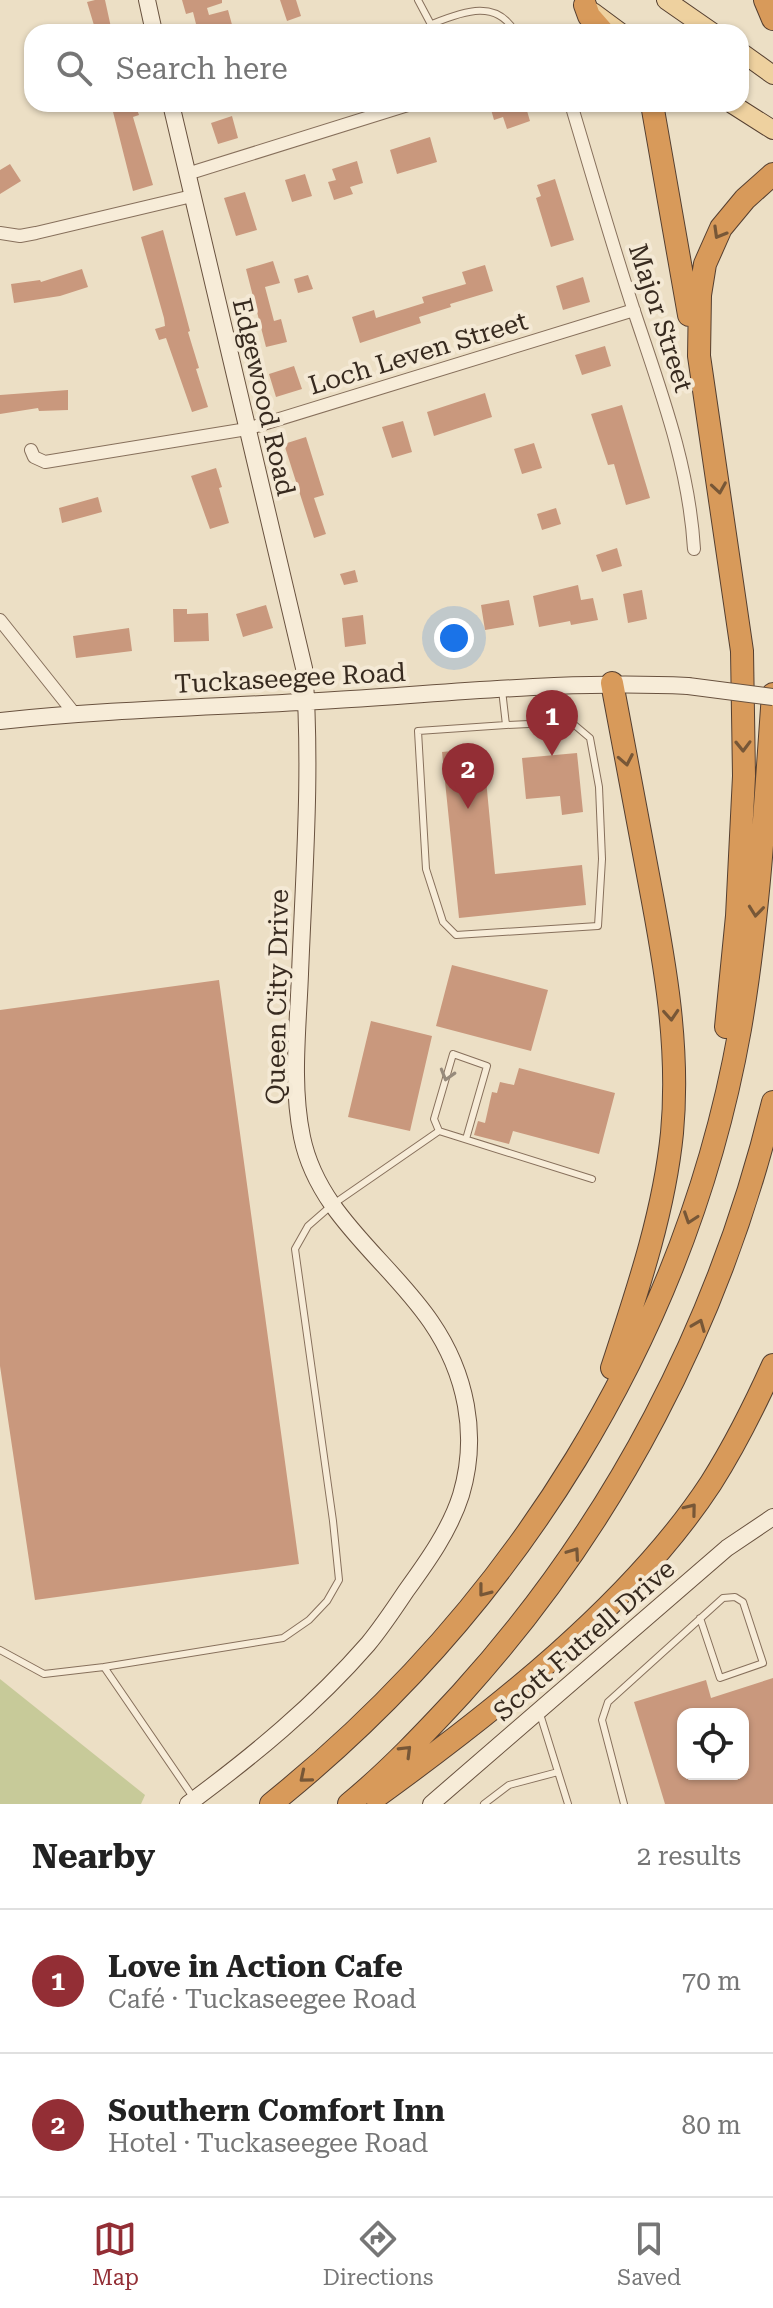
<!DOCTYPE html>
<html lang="en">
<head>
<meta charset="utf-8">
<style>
	body { margin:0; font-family:"Roboto Serif",serif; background:#f2f2f2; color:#222 }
	.controls { position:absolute; right:24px; bottom:24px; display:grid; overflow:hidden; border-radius:16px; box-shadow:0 2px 6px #0004 }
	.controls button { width:72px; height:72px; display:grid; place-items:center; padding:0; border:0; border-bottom:2px solid #e0e0e0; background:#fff; color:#222; font:40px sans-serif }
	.you { position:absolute; left:454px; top:638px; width:28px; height:28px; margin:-20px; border:6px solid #fff; border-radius:50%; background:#1a73e8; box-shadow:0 0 0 12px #1a73e833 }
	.badge { display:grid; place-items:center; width:52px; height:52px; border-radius:50%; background:#932e35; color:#fff; font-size:26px; font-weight:700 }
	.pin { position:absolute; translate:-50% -66px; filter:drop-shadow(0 2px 4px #0008) }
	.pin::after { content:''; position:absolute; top:42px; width:28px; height:24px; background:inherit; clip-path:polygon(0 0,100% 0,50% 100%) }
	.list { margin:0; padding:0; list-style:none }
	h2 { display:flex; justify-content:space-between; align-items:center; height:104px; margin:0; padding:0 32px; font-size:34px }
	h2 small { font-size:26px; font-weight:400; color:#767676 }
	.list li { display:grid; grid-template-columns:52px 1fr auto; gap:24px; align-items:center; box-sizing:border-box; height:144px; padding:0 32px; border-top:2px solid #e0e0e0 }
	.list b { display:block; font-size:30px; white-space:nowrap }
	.list p { margin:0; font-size:26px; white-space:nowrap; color:#767676 }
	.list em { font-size:26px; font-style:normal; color:#767676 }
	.icon { flex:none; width:44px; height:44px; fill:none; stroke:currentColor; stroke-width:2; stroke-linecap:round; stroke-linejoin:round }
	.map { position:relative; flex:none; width:773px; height:1804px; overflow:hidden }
	.search { position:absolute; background:#fff; box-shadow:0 2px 6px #0004; left:24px; right:24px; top:24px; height:88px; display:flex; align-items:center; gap:20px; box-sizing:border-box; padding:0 28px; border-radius:24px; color:#767676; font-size:30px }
	.sheet { height:392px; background:#fff }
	nav { display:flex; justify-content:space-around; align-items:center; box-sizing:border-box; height:112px; border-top:2px solid #e0e0e0; background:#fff; font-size:22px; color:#767676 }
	nav a { display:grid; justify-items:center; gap:4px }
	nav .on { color:#932e35 }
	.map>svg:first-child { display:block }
</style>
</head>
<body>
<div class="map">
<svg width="773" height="1804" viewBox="0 0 773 1804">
	<rect width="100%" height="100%" fill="#ecdfc5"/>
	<path fill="#c7ca99" d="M0 1679 145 1795 141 1804H0Z"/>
	<path fill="#c9987d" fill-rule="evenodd" d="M95 0H105L112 32H96L87 2Z
		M182 0H222V3L207 8 209 15 228 10 234 32H198L193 12 186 14Z
		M280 0H296L301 16 287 21Z
		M111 104H135L139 115 133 117 153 185 133 191Z
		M498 104H525L530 121 507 129 503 117 494 120 490 106Z
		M232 116 238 138 218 144 211 123Z
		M430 137 437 162 397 174 390 150Z
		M357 161 363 183 350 187 353 194 334 200 328 182 336 180 332 169Z
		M10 164 21 181 0 194V170Z
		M305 174 312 196 292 202 285 180Z
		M555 179 574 240 551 247 536 198 541 196 537 185Z
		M245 192 257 230 236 236 224 198Z
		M163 230 190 331 188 332 199 368 196 369 208 407 192 412 166 338 159 340 155 329 165 326 164 318 141 237Z
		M273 261 280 283 265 287 274 321 281 319 287 342 266 347 246 269Z
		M485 265 493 291 450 304 451 307 419 317 421 323 360 343 352 317 374 310 376 318 424 303 422 297 466 284 462 272Z
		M82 269 88 287 60 296 14 303 11 284 40 280 41 282Z
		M308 275 313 289 298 293 294 279Z
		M583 277 590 302 563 310 556 286Z
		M605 346 611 366 582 375 575 355Z
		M294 366 302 389 276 397 269 374Z
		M68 390V410L39 411 38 408 0 414V395Z
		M485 393 492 417 434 436 427 412Z
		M622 405 650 498 626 505 614 464 608 465 591 414Z
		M403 421 412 452 392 458 382 427Z
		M306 437 324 495 314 498 326 534 314 538 284 444Z
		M534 443 542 468 522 474 514 449Z
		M216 468 222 487 219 488 229 523 210 529 191 476Z
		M98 497 102 512 62 523 59 508Z
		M556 508 561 524 542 530 537 514Z
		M617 548 622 566 602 572 596 555Z
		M355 570 358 582 344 585 340 574Z
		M578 585 581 600 593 598 598 620 571 625 570 621 539 627 533 596Z
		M642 590 647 619 628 623 623 594Z
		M509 600 514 625 485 630 481 605Z
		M266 605 273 628 243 637 236 614Z
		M173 609H187V614L208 613 209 641 174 642Z
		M363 615 366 644 345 647 342 618Z
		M129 628 132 651 76 658 73 636Z
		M483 748 495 874 582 865 586 905 459 918 442 752Z
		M577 753 583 812 562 815 560 796 526 799 522 758Z
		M452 965 548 990 531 1051 436 1026Z
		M219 980 299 1564 35 1600 0 1366V1010Z
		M371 1021 432 1036 410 1131 348 1117Z
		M519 1068 615 1093 599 1154 513 1131 509 1144 474 1135 478 1121 485 1123 492 1092 497 1093 500 1082 514 1085Z
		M773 1678V1804H665L634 1702 706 1680 711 1698ZM683 1714H743V1774H683Z"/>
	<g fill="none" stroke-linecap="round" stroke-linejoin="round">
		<defs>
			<path id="lane" d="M418 0 435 32
				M432 24C466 10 497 0 515 32
				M502 690 506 725 418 731 426 869 443 922 456 935 598 926 602 859 599 787 590 738 571 722 506 725
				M439 1131 434 1119 453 1054 487 1066 466 1139
				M0 1650 44 1674 104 1667 193 1797
				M104 1667 283 1638 309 1620 327 1601 339 1580 333 1521 295 1249 308 1226 332 1205 439 1131 592 1179
				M540 1714 568 1804
				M484 1804 509 1785 558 1772
				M624 1804 602 1720 608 1702 723 1598 735 1597 743 1602 763 1663 720 1678 700 1618"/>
			<path id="street" d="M571 104C592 174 612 244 635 314 661 392 689 466 694 549
				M187 174 411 104
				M0 233 20 236 36 233 192 196
				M31 450 34 457 45 462 247 429 634 310
				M0 620 74 713"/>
			<path id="secondary" d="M147 0 154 32
				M171 104 304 668C312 769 304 872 300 974 298 1028 291 1084 302 1137 318 1215 388 1259 431 1322 466 1373 479 1435 461 1495 450 1530 427 1562 406 1591 394 1609 382 1627 368 1644 315 1705 253 1756 188 1804
				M0 721C111 709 223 707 335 700 453 693 571 680 688 686
				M431 1804 727 1548 773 1517"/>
			<path id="primary" d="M666 0 712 32
				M593 12 620 32
				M741 52 773 75
				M732 104 773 130"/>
			<path id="highway" d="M765 0 773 19
				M585 5 589 16 603 32
				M652 104 689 315
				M726 1027 737 916 744 776 742 651 699 356 700 295 705 264 721 228 745 199 773 174
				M612 1368C637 1292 664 1213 672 1133 680 1047 665 964 649 880 637 814 624 749 612 683
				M376 1797C492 1713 632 1604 711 1483 735 1445 755 1405 773 1365
				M271 1804C514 1609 685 1337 740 1029 759 918 765 806 773 694
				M349 1804C390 1770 426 1732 462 1693 614 1525 720 1322 773 1102"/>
		</defs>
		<use href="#lane" stroke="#87705c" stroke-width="8"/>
		<use href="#street" stroke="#87705c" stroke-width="14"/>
		<use href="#secondary" stroke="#69523f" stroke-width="18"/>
		<use href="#primary" stroke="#553f30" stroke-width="20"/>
		<use href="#highway" stroke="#553f30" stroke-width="24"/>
		<use href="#lane" stroke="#f7ecd8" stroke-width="6"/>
		<use href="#street" stroke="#f7ecd8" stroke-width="12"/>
		<use href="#secondary" stroke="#f7ecd8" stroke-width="16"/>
		<use href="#primary" stroke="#eed19f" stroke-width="18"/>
		<use href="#highway" stroke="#d89a5a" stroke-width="22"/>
		<defs>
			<path id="secondary-bridge" d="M688 686 773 697"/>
		</defs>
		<use href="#secondary-bridge" stroke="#69523f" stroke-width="18" stroke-linecap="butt"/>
		<use href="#secondary-bridge" stroke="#f7ecd8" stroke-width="16"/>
	</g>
	<defs><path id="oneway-chevron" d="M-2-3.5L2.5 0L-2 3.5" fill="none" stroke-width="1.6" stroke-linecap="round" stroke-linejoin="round" transform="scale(2)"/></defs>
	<g stroke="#775737">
		<use href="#oneway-chevron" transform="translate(719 233) rotate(120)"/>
		<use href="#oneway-chevron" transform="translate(719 488) rotate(81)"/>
		<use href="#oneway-chevron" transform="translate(743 746) rotate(89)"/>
		<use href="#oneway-chevron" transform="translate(626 760) rotate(79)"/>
		<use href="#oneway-chevron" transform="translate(756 911) rotate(96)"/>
		<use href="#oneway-chevron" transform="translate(671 1015) rotate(86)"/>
		<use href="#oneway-chevron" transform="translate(690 1218) rotate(109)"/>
		<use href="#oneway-chevron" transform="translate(699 1325) rotate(-68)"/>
		<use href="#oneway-chevron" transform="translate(691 1509) rotate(-51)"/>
		<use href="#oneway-chevron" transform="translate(574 1553) rotate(-55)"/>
		<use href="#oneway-chevron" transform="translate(484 1591) rotate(128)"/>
		<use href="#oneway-chevron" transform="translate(406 1751) rotate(-45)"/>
		<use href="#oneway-chevron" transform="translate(305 1777) rotate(140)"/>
	</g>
	<use stroke="#978b7c" href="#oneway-chevron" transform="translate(447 1075) rotate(106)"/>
	<g text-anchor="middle" stroke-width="8" stroke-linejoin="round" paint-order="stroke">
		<g font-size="26" fill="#372a1f" stroke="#f4e9d5">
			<text transform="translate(661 318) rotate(72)" y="9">Major Street</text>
			<text transform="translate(418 353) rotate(-17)" y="9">Loch Leven Street</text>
			<text transform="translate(264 397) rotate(77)" y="9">Edgewood Road</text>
			<text transform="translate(290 678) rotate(-3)" y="9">Tuckaseegee Road</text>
			<text transform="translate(277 997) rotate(-89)" y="9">Queen City Drive</text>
			<text transform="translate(584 1640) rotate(-41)" y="9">Scott Futrell Drive</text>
		</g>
	</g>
</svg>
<div class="controls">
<button><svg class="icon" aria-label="locate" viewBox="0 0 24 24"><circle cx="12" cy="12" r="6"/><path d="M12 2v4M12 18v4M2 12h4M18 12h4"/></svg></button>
</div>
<div class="you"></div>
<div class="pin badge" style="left:552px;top:756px">1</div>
<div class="pin badge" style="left:468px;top:809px">2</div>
<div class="search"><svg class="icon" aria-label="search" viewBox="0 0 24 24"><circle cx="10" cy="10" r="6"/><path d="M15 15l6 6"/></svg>Search here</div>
</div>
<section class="sheet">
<h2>Nearby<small>2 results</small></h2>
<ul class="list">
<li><span class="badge">1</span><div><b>Love in Action Cafe</b><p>Café · Tuckaseegee Road</p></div><em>70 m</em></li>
<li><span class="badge">2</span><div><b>Southern Comfort Inn</b><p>Hotel · Tuckaseegee Road</p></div><em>80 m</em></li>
</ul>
</section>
<nav>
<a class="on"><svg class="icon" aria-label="map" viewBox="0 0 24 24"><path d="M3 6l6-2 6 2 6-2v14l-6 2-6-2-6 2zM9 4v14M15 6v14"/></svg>Map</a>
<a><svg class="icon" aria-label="directions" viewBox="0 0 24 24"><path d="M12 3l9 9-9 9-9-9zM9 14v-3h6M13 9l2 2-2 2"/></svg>Directions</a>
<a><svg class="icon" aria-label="saved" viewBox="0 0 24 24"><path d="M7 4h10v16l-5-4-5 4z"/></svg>Saved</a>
</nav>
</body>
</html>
